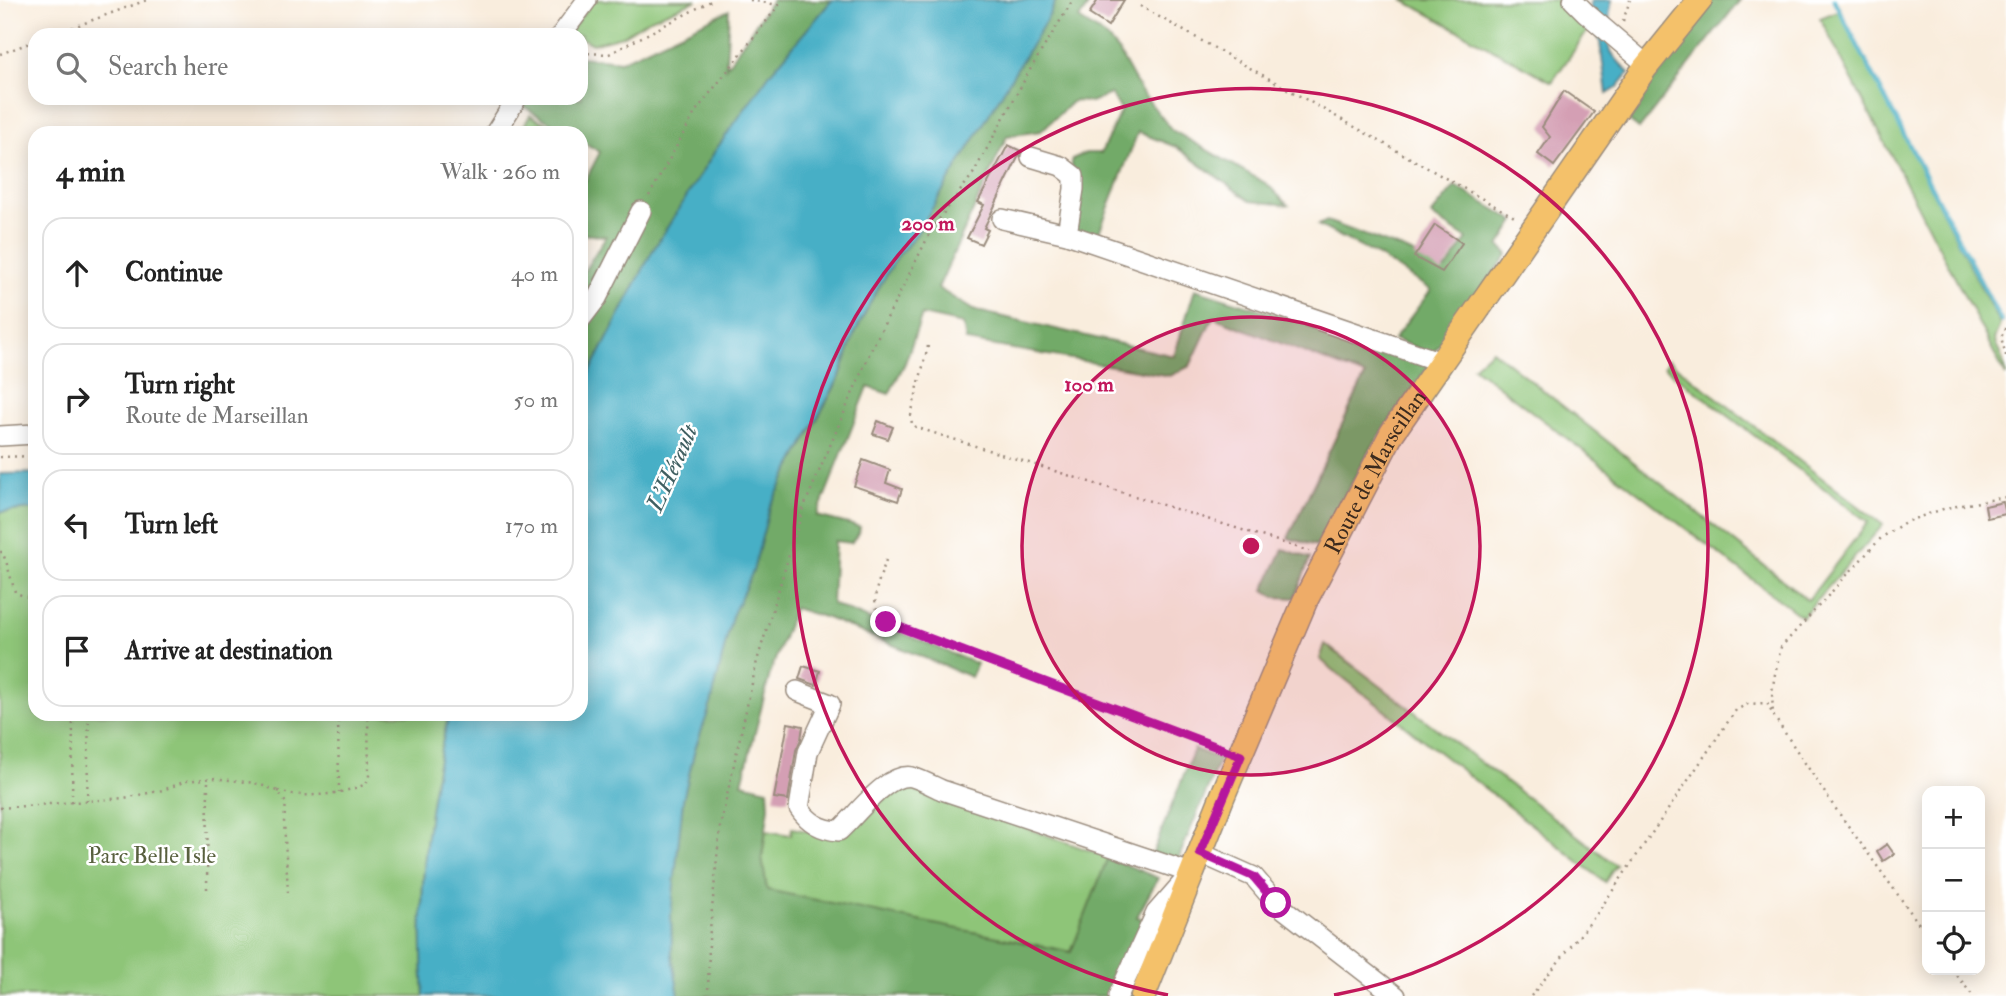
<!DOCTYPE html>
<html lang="en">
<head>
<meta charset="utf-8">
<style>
	body { margin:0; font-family:"IM FELL Double Pica",serif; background:#f2f2f2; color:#222 }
	.controls { position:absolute; right:21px; bottom:21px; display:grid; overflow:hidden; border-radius:14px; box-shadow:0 4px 18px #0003 }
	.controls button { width:63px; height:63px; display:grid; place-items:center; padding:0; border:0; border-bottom:2px solid #e0e0e0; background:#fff; color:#222; font:35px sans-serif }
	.stop { position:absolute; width:21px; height:21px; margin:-16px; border:5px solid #b5179e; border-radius:50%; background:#fff }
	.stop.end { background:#b5179e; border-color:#fff; box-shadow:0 2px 7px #0008 }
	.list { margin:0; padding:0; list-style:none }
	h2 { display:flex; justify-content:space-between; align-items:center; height:91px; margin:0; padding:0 28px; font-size:30px }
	h2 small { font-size:23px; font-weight:400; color:#767676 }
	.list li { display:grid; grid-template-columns:46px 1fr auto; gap:21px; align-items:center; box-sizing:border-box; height:112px; margin:0 14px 14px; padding:0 14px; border:2px solid #e0e0e0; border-radius:21px }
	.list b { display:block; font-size:26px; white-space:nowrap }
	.list p { margin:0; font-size:23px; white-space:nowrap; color:#767676 }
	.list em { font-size:23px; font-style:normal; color:#767676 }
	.icon { flex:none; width:38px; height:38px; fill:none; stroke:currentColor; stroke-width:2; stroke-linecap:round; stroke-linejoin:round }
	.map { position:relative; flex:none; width:2006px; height:996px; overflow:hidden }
	.search { position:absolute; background:#fff; box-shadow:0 4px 18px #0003; left:28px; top:28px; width:560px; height:77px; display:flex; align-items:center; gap:18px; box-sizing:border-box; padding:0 24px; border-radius:21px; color:#767676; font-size:26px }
	.panel { position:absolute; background:#fff; box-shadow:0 4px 18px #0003; left:28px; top:126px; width:560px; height:595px; border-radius:21px }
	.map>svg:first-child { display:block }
</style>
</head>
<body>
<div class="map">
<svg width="2006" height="996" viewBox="0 0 2006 996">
	<rect width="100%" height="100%" fill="#fff"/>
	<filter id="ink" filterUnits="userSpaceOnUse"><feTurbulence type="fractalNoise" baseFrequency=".0143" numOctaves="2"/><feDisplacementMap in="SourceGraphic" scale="14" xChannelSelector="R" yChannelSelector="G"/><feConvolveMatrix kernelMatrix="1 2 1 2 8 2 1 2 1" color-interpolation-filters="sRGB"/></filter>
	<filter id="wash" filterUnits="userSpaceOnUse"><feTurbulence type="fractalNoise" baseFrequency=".00686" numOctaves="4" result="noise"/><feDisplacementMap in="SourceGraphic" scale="28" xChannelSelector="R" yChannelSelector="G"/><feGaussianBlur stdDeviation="1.57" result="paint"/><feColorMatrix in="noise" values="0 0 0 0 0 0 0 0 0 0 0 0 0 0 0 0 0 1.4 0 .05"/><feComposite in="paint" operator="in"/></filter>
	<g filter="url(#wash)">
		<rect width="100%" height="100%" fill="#f9eddd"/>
		<path fill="#8ec578" stroke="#64784b" stroke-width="2" d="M594 0H697L648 20 622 36 592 44 581 38V35H575L569 32Z
			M1403 0H1566L1589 29 1552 82Z
			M1840 10 2000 325 1994 339C1998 351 2006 363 2006 376L1820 18Z
			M530 115 563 133H520Z
			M1492 350 1808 600 1868 522 1664 367 1668 360 1883 525 1802 617 1473 367Z
			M35 509V714H449C426 806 417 901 424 996H0V512Z
			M1325 644 1616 865 1605 882 1327 665 1320 659Z
			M898 788H915L1108 857 1072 952 767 891 762 858 766 831 791 835 792 828 827 835Z"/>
		<path fill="#72aa68" stroke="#566a43" stroke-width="2" d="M772 0H832L771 72 715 151 652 252 581 390V276L606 236 581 234V189L600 152 581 141V133H568L521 105 525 98H581V57L621 61 729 10 726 67Z
			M1056 0H1092L1079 19 1105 36 1119 52 1140 90 1172 130 1267 184 1288 205 1250 201 1176 147 1138 132 1096 240 1064 227 1071 196 1072 159 1086 153H1101L1121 110 1111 94 1091 102 1073 101 1041 131 1007 136 938 288 973 310 1174 356 1195 289 1431 363 1371 449 1317 546 1288 538 1365 376 1213 317 1190 366 1170 376 966 341 963 324 922 315 905 363 889 394 868 387 817 516 860 527 859 533 851 543 835 541 832 604 977 664 971 677 827 618 794 608 770 674 742 783 768 789 769 807 762 857 767 890 1071 952 1108 857 1158 878 1137 917 1164 926 1136 996H679L672 955 671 913 683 800 695 749 711 704 732 616 753 571 770 506 840 377 853 337 872 299 897 257 916 235 1050 14Z
			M1710 0H1740L1639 129 1620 114Z
			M1455 186 1515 221 1499 246 1508 254 1432 354 1394 339 1431 290 1378 256 1318 225 1327 221 1405 250 1446 269 1467 239 1431 215Z
			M1283 549 1310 558 1295 598 1275 597 1264 590Z
			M1194 749 1220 759 1177 862 1152 855Z"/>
		<path fill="#47afc6" stroke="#416c72" stroke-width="2" d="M832 0H1056L1050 14 916 235 897 257 872 299 853 337 840 376 770 506 753 571 732 616 711 704 695 749 683 800 671 914 672 955 679 996H424C417 901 426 806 449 714H581V390L652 252 715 151 771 72Z
			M1592 0H1612C1609 13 1606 39 1611 51 1615 59 1623 66 1629 73L1617 88 1607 94 1600 43 1590 5Z
			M35 473V509L0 512V474Z"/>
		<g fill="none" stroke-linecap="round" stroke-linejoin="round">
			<path stroke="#47afc6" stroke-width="4.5" d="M1834 0 2001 321"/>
		</g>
		<g id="blocks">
			<path fill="#d49fb4" d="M1098 0H1124L1108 26 1089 14Z
				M1564 91 1594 112 1554 166 1538 154 1550 137 1542 127Z
				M1008 145 1021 151 984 228 988 230 981 244 967 238 984 205 978 202Z
				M1435 225 1462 243 1442 272 1414 257Z
				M878 421 893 427 888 439 873 434Z
				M863 460 890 470 886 483 902 489 898 501 854 486Z
				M2003 502 2006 514 1987 518 1985 506Z
				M803 666 820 671 816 685 799 679Z
				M788 723 803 726 801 739 796 750 788 800 774 798Z
				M1887 844 1894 854 1883 861 1877 851Z"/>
		</g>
	</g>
	<g filter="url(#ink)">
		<use href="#blocks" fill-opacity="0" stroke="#9a8c7e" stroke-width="2"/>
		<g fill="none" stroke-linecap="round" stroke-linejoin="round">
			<defs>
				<path id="minor" d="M1573 0 1586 13 1647 65
					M561 35 587 0
					M495 133 517 98
					M1002 219 1067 234 1074 189V176L1061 166 1031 157
					M1067 234 1441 362
					M581 319 597 298 641 211
					M0 436 35 434
					M797 691 830 704 808 752 799 808C809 823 821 830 839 831 856 816 887 772 912 777 922 780 933 786 942 790L1191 873 1156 913 1118 996
					M1200 853 1254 877 1276 903 1396 996"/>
				<g id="major">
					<path id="s1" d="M1143 996 1223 795 1305 601 1392 433 1645 68 1700 0"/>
				</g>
			</defs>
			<use href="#minor" stroke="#9a8c7e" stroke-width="22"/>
			<use href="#major" stroke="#9a8c7e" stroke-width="27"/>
			<path stroke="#9a8c7e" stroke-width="2.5" stroke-dasharray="2 5" stroke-linecap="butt" d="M750 0 778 5
				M1140 6 1518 219
				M1623 21 1630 0
				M52 35 147 0
				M581 53 609 54 713 0
				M0 54 35 41
				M649 196 696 111 783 0
				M2006 328 2001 337 2006 356
				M928 346 911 415 912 425 918 428 1309 551
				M0 457 35 456
				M0 552H2L6 561 15 592 23 596 35 598
				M886 560C879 582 866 604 886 622L1223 749
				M338 714 339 792
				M278 791C306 799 339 795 366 784L369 777 368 714
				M87 801 89 714
				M72 802 73 714
				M0 808 124 798 163 790 186 781 213 778 255 783 278 791 286 803 284 821 288 892
				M207 889 208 778
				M1927 935 1833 805 1773 715 1772 692 1775 674 1781 647 1881 538 1905 522 1946 508 2006 497
				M1953 970 1973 996
				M708 996 709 940 720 827 757 661 803 509 871 350 933 227 973 174 1031 68 1073 0
				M1531 996 1596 915 1736 710 1748 704 1767 703 1772 713"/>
			<use href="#minor" stroke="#fff" stroke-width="19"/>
			<use href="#major" stroke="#f4c16b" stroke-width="24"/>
		</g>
	</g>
	<g fill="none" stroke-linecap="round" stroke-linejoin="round" filter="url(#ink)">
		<path stroke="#b5179e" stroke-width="9" d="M886 622 1241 756 1200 853 1254 877 1276 903"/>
	</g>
	<circle cx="1251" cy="546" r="229" fill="#c2185b" fill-opacity=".12"/>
	<g fill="none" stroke="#c2185b" stroke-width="3.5">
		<circle cx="1251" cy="546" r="229"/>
		<path d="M1168 995A457 457 0 1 1 1334 995"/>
	</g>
	<g text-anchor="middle" stroke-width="5" stroke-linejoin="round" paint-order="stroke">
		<g font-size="23" fill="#3b2a1e" stroke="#fff">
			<text dy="8" stroke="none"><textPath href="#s1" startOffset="574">Route de Marseillan</textPath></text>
		</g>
		<g font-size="23" fill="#58603e" stroke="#fff">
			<text x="152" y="863">Parc Belle Isle</text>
		</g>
		<g font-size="24" font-style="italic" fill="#405f61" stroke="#fff">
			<text transform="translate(672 468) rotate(-66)" y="8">L'Hérault</text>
		</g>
	</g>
	<circle cx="1251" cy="546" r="10" fill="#c2185b" stroke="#fff" stroke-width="3.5"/>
	<g font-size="21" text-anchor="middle" font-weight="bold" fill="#c2185b" stroke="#fff" stroke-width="5" stroke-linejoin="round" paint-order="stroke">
		<text x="928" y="230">200 m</text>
		<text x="1089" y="391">100 m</text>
	</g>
</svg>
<div class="controls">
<button>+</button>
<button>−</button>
<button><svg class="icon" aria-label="locate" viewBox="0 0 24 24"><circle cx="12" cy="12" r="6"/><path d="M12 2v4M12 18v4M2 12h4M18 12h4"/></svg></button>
</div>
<div class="stop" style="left:1276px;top:903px"></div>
<div class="stop end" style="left:886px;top:622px"></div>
<div class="search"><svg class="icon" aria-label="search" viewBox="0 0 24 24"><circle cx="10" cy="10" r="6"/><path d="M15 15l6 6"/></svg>Search here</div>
<section class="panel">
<h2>4 min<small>Walk · 260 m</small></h2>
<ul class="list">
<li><svg class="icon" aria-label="ahead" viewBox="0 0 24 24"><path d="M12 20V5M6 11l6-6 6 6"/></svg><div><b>Continue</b></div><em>40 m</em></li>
<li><svg class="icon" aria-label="right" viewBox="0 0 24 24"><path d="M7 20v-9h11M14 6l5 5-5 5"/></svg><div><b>Turn right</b><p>Route de Marseillan</p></div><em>50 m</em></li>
<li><svg class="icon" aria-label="left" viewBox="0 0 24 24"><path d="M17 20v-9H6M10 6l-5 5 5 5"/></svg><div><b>Turn left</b></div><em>170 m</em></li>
<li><svg class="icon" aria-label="arrive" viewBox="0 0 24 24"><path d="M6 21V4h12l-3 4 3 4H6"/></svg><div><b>Arrive at destination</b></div></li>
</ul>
</section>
</div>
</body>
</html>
